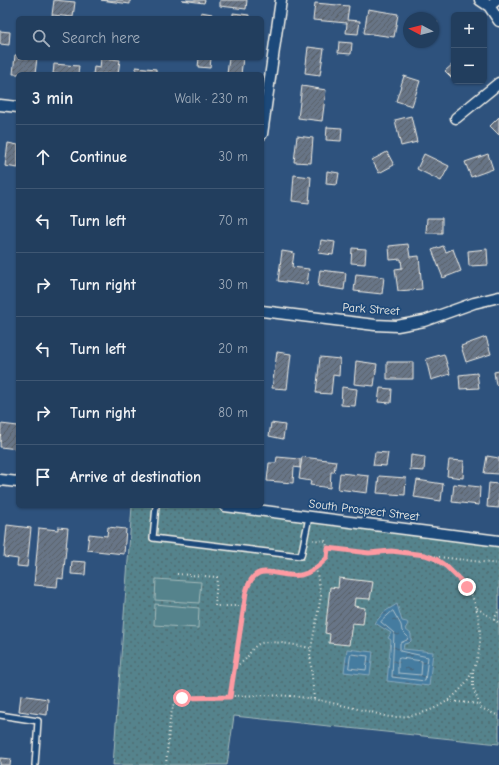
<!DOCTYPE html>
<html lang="en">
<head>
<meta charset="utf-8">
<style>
	body { margin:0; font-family:"Comic Neue",sans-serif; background:#2e4967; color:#f1f3f6 }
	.controls { position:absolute; right:12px; top:12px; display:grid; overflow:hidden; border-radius:6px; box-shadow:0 1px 3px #0004 }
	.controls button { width:36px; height:36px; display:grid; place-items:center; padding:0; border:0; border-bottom:1px solid #3f5773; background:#223e5e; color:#f1f3f6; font:20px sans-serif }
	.compass { position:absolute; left:403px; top:12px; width:36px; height:36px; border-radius:50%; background:#223e5e; box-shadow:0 1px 3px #0004; rotate:277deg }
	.stop { position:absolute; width:12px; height:12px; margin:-9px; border:3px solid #ff9aa2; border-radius:50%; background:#fff }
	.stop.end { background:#ff9aa2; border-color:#fff; box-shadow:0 1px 4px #0008 }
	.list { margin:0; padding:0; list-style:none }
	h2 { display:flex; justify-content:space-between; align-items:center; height:52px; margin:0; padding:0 16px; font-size:17px }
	h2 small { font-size:13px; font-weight:400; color:#a2aebc }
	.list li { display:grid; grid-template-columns:26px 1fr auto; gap:12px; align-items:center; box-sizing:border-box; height:64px; padding:0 16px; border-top:1px solid #3f5773 }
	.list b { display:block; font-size:15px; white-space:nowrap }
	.list em { font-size:13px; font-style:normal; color:#a2aebc }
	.icon { flex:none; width:22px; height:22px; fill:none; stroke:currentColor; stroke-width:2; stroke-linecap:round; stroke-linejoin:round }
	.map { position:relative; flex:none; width:499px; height:765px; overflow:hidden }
	.search { position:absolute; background:#223e5e; box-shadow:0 1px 3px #0004; left:16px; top:16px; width:248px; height:44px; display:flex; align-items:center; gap:10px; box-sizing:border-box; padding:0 14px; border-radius:6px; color:#a2aebc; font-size:15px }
	.panel { position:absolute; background:#223e5e; box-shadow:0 1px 3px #0004; left:16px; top:72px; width:248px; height:436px; border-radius:6px }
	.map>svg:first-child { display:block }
</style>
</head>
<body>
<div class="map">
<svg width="499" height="765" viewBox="0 0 499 765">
	<defs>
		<pattern id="park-dots" width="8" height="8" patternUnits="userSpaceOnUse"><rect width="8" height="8" fill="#54838c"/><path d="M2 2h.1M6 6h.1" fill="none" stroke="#506b70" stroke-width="1.8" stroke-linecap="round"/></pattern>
		<pattern id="water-ripples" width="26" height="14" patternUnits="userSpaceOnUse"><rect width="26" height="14" fill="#447ba0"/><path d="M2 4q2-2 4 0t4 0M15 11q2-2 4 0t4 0" fill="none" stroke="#466478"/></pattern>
		<pattern id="building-hatch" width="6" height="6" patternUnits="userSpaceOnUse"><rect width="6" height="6" fill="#687487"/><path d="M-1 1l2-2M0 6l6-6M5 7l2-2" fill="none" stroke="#585e66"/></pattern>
	</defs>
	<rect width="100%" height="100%" fill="#2e527d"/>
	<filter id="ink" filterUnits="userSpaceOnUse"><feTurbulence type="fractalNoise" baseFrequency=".025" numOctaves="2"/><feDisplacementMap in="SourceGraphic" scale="8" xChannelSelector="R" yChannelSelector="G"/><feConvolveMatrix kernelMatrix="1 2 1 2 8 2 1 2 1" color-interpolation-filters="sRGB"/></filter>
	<g filter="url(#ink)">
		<path fill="url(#park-dots)" stroke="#a4baba" d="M132 506H220L499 541V744L234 716 227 765H113Z"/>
		<path fill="#54838c" stroke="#a4baba" d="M156 579 201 582 199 603 155 600Z
			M155 604 199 608 198 628 154 625Z"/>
		<path fill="url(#water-ripples)" stroke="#8aaabd" d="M397 604 402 621 407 622 408 624 405 629 411 634V641L409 643 404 644 403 649 433 652 429 686 387 681 391 640 388 638 391 633 375 623 384 612Z
			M347 649 373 652 370 675 344 672Z"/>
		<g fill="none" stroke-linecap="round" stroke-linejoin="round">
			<path stroke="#aec2cb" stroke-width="1" d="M393 611 401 625 402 631 408 637 407 640 400 643V651L428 657 425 681 392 677 394 633 381 622Z
				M351 654 368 656 366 670 349 668Z
				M401 658 422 661 421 675 398 673V659Z"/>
		</g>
		<path fill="url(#building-hatch)" stroke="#f4f1e8" d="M54 0 75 2 73 17 52 15Z
			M101 0H130V4Z
			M182 0H205L204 3Z
			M220 0H247L246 9 220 6Z
			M315 3 349 6 347 20 360 21 358 34 346 33 347 23 313 20Z
			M368 9 398 14 394 37 364 33Z
			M201 12 212 14V18H200Z
			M233 13 249 15V18H233Z
			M433 22H437L434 37H433Z
			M0 31 10 32 9 45 0 44Z
			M339 42 352 43 351 54 338 53Z
			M308 47 324 49 320 75 305 73Z
			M15 55H18V58H37L35 74H13Z
			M101 58 120 60 118 74H93L94 67 100 68Z
			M199 58H211L210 68 198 67Z
			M229 58H243L241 74H227Z
			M454 63V80L445 71Z
			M54 64 79 66 78 74H53Z
			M136 67 156 69V74H136Z
			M404 76 420 81 412 106 396 101Z
			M302 86 326 90 322 121 298 118Z
			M411 116 417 142 401 146 395 120Z
			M499 117V135L490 126Z
			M327 127 342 128 341 141 326 140Z
			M297 136 313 138 311 163 294 162Z
			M8 143 18 145V168L5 166Z
			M387 152 394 165 379 173 372 160Z
			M424 154 449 166 441 181 417 169Z
			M488 154 493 169 471 177 465 162Z
			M327 171 339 173 337 185 326 184Z
			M294 175 311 177 309 203 292 201Z
			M427 218H442V233H426Z
			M321 240 335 242 333 255 319 253Z
			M408 244 410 257 419 256 422 289 398 291 395 269 402 268 401 259 390 260 389 246Z
			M443 246 446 252 453 249 461 271 443 278 432 250Z
			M352 248 366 249 365 264 351 263Z
			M487 249 488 265 469 266 468 251Z
			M282 251 294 253 292 267 309 269 307 285 278 281Z
			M320 270 346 273 344 290 318 286Z
			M356 274 384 277 382 294 354 291Z
			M486 337 491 354 466 362 461 346Z
			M277 352 291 354 287 389 272 388Z
			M444 354 450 374 431 380 426 359Z
			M320 357 340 359 339 376 333 375 331 394 316 393Z
			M356 361 377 364 374 386 354 384Z
			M387 362H413V379H387Z
			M499 371V385H496L494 372Z
			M477 373 479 388 460 389 459 375Z
			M342 387 357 389 355 406 341 405Z
			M380 388 392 389 391 403 378 402Z
			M271 423 285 425 283 439 269 436Z
			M1 424 18 426V449L0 447Z
			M375 452 388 453 386 466 373 465Z
			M411 455 425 457 424 471 410 470Z
			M487 456 499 458V474L484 473Z
			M277 457 300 459V468L294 467 293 483 267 481 269 463H276Z
			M302 457 336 461 334 472H331L330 488 310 485 311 481 299 479Z
			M449 460 464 461 463 478 447 476Z
			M340 473 369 476 367 493 338 489Z
			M379 476 406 478 405 495 377 493Z
			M499 479V508L487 507 489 483 498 484Z
			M417 480 443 484 441 501 414 497Z
			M454 484 480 487 479 505 452 502Z
			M7 525 31 528 27 567 17 566 18 559 4 557Z
			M58 527 68 528 63 579 58 578 57 587 34 585 39 528 58 530Z
			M108 527 126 529 124 554 87 550 89 534 107 536Z
			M72 561 86 562 85 575 71 574Z
			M339 578 373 582 370 599 355 598 354 606 365 608 363 624 352 623 349 645 329 643 330 634 325 633 330 587 338 588Z
			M21 695 48 699 47 715 19 711Z
			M0 758 11 759 10 765H0Z"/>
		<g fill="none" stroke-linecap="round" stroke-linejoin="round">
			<defs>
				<path id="lane" d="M156 506 153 538 301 556 309 517
					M0 715 38 721 35 765"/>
				<path id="street" d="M480 0 489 6 499 21
					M489 6 497 0
					M0 105 18 107
					M456 118 499 83
					M262 134 281 0
					M262 311 375 325 397 326 424 321 474 303 499 297
					M0 480 18 482
					M225 506 499 541"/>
			</defs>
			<use href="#lane" stroke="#f4f1e8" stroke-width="8"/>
			<use href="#street" stroke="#f4f1e8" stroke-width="13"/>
			<path stroke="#f4f1e8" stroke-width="2" stroke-dasharray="1 3" stroke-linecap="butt" d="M328 548 369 553 391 551 424 555
				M431 556 499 564
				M177 574 217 577 215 606H244
				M477 608 499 623
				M494 620 499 609
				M235 666C251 659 247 652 257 645 266 638 299 646 310 648
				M473 673V688L481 708 499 716
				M230 697 248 584C251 579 254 574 259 573 283 565 293 587 321 563 329 557 329 550 325 541L313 540
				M314 699 310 654 321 596 316 568
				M448 701 479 704
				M166 765 170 719 174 703 182 698C218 697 256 694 292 696 317 699 342 705 366 711 374 712 382 716 390 717 455 718 495 667 475 604 468 582 446 562 425 555"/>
			<use href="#lane" stroke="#1f4a7a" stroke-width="5"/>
			<use href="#street" stroke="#1f4a7a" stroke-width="10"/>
		</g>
	</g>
	<g fill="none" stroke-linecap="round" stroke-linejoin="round" filter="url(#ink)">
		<path stroke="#ff9aa2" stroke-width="5" d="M182 698 230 697 246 592C256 557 276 579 301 575 311 573 320 565 327 558L328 548 369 553 391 551 425 555 436 559 447 567 467 587"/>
	</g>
	<g text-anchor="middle" stroke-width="3.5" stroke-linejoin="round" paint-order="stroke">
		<g font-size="12" fill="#f4f1e8" stroke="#1f4a7a">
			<text transform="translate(371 309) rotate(4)" y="4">Park Street</text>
			<text transform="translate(364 510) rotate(7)" y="4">South Prospect Street</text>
		</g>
	</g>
</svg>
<div class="controls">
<button>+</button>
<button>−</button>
</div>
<svg class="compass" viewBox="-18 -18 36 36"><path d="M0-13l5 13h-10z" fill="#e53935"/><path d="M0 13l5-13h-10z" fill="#a2aebc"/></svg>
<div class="stop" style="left:182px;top:698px"></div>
<div class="stop end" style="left:467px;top:587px"></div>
<div class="search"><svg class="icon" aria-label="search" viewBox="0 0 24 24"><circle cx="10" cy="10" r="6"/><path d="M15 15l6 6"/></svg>Search here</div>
<section class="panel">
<h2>3 min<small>Walk · 230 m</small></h2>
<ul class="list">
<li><svg class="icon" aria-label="ahead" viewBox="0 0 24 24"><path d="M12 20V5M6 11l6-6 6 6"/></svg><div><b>Continue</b></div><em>30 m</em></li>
<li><svg class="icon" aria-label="left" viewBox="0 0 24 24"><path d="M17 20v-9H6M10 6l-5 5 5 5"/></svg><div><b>Turn left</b></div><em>70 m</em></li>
<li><svg class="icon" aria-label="right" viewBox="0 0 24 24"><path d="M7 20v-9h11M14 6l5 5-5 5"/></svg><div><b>Turn right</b></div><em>30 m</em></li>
<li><svg class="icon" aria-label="left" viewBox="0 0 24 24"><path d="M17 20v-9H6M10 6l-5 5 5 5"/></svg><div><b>Turn left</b></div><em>20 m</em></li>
<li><svg class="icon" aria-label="right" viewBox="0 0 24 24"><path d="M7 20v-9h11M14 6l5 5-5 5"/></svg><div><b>Turn right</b></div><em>80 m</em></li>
<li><svg class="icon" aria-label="arrive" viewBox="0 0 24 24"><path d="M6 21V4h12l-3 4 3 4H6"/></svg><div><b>Arrive at destination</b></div></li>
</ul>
</section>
</div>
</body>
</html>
